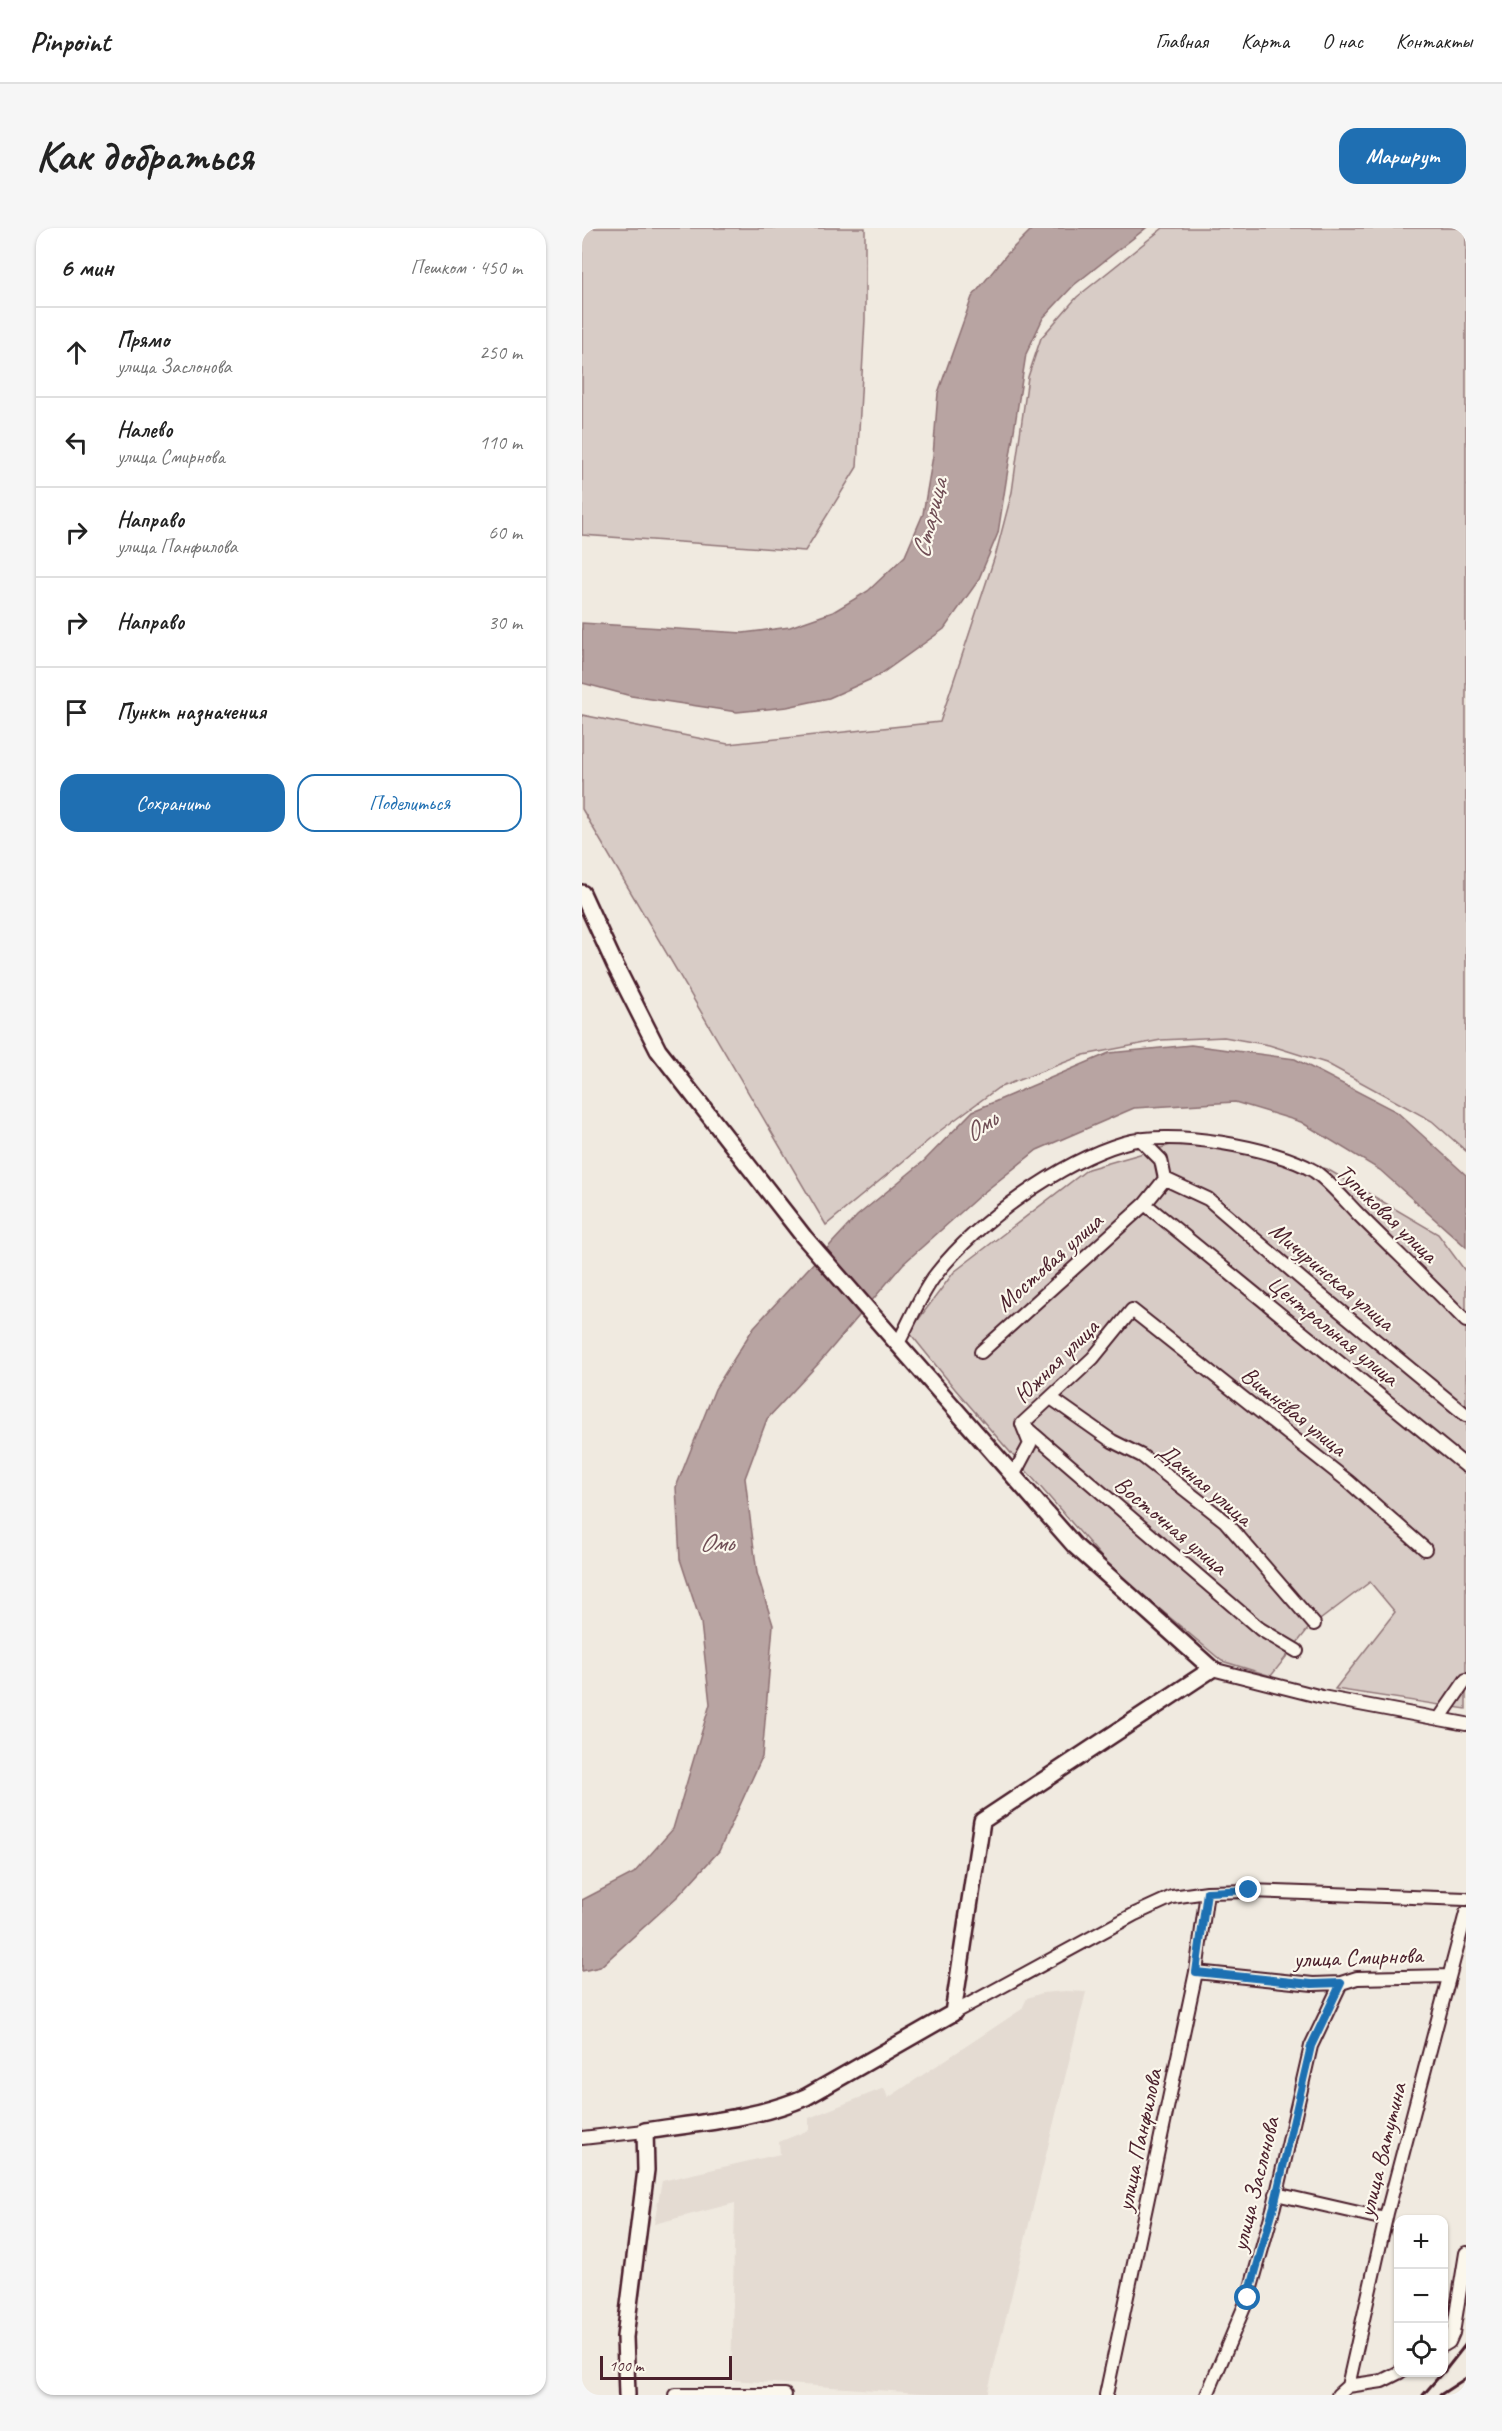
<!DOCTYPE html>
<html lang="ru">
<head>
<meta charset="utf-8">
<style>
	body { margin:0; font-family:Caveat,sans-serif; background:#f6f6f6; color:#222 }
	.controls { position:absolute; right:18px; bottom:18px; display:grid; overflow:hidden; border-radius:12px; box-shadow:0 2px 4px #0004 }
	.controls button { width:54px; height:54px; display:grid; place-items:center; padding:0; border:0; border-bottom:2px solid #e0e0e0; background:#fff; color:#222; font:30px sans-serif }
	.scale { position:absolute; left:18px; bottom:15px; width:132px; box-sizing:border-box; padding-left:6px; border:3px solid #4a1f2b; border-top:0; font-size:16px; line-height:21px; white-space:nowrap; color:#4a1f2b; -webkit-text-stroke:4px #fbf7ec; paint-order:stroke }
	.stop { position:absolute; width:18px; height:18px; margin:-14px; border:4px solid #1f6fb2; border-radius:50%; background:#fff }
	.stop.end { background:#1f6fb2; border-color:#fff; box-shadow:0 2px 6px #0008 }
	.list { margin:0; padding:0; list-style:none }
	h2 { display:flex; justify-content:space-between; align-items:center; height:78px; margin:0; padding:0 24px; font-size:26px }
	h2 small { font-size:20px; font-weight:400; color:#767676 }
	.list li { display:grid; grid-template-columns:39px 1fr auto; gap:18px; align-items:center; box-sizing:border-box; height:90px; padding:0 24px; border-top:2px solid #e0e0e0 }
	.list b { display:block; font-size:22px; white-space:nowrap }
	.list p { margin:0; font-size:20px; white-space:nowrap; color:#767676 }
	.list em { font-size:20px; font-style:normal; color:#767676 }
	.actions { display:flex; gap:12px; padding:18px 24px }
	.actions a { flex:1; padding:14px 0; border:2px solid #1f6fb2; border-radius:18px; text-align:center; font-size:21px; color:#1f6fb2 }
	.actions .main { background:#1f6fb2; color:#fff }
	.icon { flex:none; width:33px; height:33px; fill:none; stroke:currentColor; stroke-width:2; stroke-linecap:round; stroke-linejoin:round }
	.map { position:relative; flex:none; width:884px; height:2167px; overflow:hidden; border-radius:18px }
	header { display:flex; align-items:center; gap:36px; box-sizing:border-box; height:84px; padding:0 30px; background:#fff; border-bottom:2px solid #e0e0e0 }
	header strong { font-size:28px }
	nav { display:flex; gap:33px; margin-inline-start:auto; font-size:21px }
	.intro { display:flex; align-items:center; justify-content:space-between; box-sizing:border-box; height:144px; padding:0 36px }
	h1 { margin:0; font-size:42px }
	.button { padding:15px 27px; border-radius:18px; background:#1f6fb2; color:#fff; font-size:21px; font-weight:700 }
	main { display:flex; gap:36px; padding:0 36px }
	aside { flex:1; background:#fff; border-radius:18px; box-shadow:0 2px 4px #0004 }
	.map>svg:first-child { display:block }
</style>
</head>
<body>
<header>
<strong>Pinpoint</strong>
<nav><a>Главная</a><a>Карта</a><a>О нас</a><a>Контакты</a></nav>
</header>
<div class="intro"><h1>Как добраться</h1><a class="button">Маршрут</a></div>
<main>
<aside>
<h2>6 мин<small>Пешком · 450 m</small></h2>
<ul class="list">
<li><svg class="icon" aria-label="ahead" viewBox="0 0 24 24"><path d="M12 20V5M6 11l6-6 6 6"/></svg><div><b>Прямо</b><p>улица Заслонова</p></div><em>250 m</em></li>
<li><svg class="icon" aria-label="left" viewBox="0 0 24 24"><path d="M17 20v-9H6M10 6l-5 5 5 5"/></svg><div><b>Налево</b><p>улица Смирнова</p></div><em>110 m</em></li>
<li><svg class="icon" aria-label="right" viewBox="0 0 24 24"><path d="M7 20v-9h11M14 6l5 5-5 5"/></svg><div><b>Направо</b><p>улица Панфилова</p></div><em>60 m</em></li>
<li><svg class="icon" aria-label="right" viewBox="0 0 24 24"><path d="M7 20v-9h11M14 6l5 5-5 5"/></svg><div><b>Направо</b></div><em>30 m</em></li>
<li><svg class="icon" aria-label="arrive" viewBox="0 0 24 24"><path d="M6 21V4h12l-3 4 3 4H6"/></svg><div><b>Пункт назначения</b></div></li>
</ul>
<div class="actions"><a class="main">Сохранить</a><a>Поделиться</a></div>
</aside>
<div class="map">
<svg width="884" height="2167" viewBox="0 0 884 2167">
	<rect width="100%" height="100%" fill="#f0eae0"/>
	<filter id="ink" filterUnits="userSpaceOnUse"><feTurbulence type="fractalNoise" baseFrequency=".0167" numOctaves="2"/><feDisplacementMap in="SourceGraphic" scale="12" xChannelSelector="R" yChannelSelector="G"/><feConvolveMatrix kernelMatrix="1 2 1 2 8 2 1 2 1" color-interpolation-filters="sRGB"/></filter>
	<g filter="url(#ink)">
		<path fill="#e4dbd2" d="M484 1763 504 1764 405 2167H367L149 2152 153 1975 72 1996 80 1953 198 1926 197 1914 227 1902V1890L302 1860 306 1870 440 1781 445 1770 460 1765Z"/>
		<path fill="#d8ccc6" stroke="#917678" stroke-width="1.5" d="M0 0H283V91L275 239 223 323 0 307Z
			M581 0H884V923L850 893 744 835 687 817 642 809 579 812 502 827 416 860 359 902 244 997 0 581V487L146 516 358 494 414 325 430 264 446 149 459 110 495 69Z
			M620 908 745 941 856 1006 884 1044V1481L753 1461 813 1384 788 1354 726 1401 689 1448 640 1433 530 1341 373 1161 327 1104 372 1044 506 941Z"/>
		<path fill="#b8a4a2" stroke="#8c6f72" stroke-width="1.5" d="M451 0H564L492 57 461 90 444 126 416 305 396 353 362 401 296 448 247 470 205 479 155 484 49 468 0 455V395L161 405 208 399 251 384 286 363 323 328 341 286 351 228 356 165 390 69 425 26Z
			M609 817 713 831 815 884 884 947V1019L798 942 719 894 653 874 552 880 455 922 396 969 321 1036 237 1135 185 1191 163 1250 175 1345 191 1397 180 1529 137 1623 96 1668 18 1739 0 1743V1672L52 1645 91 1601 128 1476 119 1395 98 1331 94 1259 133 1161 172 1099 275 988 342 933 391 883 527 825Z"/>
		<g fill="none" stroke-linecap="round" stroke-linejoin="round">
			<defs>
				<path id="minor" d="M558 911 579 932 583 951 563 976 884 1238
					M583 951 626 971 723 1054 884 1187
					M315 1117C328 1094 338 1066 355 1045 396 993 478 934 542 915 588 901 692 919 732 943 747 953 765 975 778 988 813 1023 849 1057 884 1093
					M399 1124 563 976
					M469 1170 530 1213 560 1228 643 1293 732 1396
					M441 1197 678 1401 715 1423
					M431 1248 448 1216 440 1196 511 1130 550 1082 767 1254 843 1321
					M630 1441 740 1469 884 1496
					M857 1491 884 1452
					M614 1744 731 1756 759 1755 775 1750 867 1748
					M371 1785 553 1686 590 1669 625 1664 667 1663 884 1671
					M0 1910 63 1903
					M694 1966 803 1991
					M862 2117 867 2114 871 2105 884 2025
					M766 2158 800 2153 818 2144
					M93 2167H203
					M524 2167 614 1744 625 1664
					M625 2167 666 2070 692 1978 729 1818 759 1755
					M756 2167 766 2158 805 1985 884 1685"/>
				<path id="major" d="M0 665 33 737 76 822 222 1009 493 1318 630 1441 400 1593 371 1785 224 1869C173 1891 117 1895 63 1903L64 1942 43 2109 45 2167"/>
			</defs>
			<use href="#minor" stroke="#4a1f2b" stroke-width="16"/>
			<use href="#major" stroke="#4a1f2b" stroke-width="20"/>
			<use href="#minor" stroke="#fbf7ec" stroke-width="12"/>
			<use href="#major" stroke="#fbf7ec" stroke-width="15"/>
			<path stroke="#4a1f2b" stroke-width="3" d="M862 2144 884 2116
				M841 2167 861 2144
				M858 2167 884 2150"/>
		</g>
	</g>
	<g fill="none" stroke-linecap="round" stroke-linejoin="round" filter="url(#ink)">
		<path stroke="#1f6fb2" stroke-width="8" d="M666 2070 692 1978 729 1818 759 1755 730 1756 614 1744 625 1664 667 1662"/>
	</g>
	<g text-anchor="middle" stroke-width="4.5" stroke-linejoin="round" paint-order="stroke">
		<g font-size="24" fill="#4a1f2b" stroke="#fbf7ec">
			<text transform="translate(805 985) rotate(44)" y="8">Тупиковая улица</text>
			<text transform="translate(467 1034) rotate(-42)" y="8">Мостовая улица</text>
			<text transform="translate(750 1048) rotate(40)" y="8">Мичуринская улица</text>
			<text transform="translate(751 1102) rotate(39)" y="8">Центральная улица</text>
			<text transform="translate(474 1133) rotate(-45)" y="8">Южная улица</text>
			<text transform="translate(712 1183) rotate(39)" y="8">Вишнёвая улица</text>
			<text transform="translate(623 1256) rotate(40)" y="8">Дачная улица</text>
			<text transform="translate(589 1297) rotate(40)" y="8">Восточная улица</text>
			<text transform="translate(776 1729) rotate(-2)" y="8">улица Смирнова</text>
			<text transform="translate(557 1912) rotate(-78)" y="8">улица Панфилова</text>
			<text transform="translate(800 1922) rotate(-76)" y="8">улица Ватутина</text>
			<text transform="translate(673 1956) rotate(-76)" y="8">улица Заслонова</text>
		</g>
		<g font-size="26" font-style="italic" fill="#704e55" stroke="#fbf7ec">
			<text transform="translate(347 290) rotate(-76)" y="9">Старица</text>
			<text transform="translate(398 898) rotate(-35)" y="9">Омь</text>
			<text x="134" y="1323">Омь</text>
		</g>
	</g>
</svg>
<div class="controls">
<button>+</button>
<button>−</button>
<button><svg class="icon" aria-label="locate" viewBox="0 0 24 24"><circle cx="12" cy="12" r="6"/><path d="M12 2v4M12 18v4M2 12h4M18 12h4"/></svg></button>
</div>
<div class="scale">100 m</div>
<div class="stop" style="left:666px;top:2070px"></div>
<div class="stop end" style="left:667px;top:1662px"></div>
</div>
</main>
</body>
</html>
